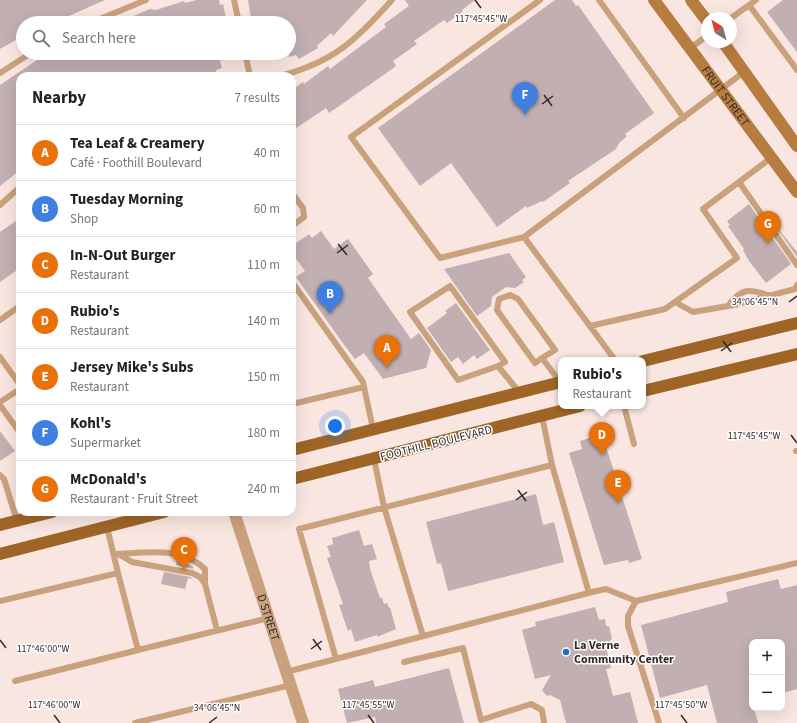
<!DOCTYPE html>
<html lang="en">
<head>
<meta charset="utf-8">
<style>
	body { margin:0; font-family:"Source Sans 3",sans-serif; background:#f2f2f2; color:#222 }
	.controls { position:absolute; right:12px; bottom:12px; display:grid; overflow:hidden; border-radius:8px; box-shadow:0 4px 16px #0002 }
	.controls button { width:36px; height:36px; display:grid; place-items:center; padding:0; border:0; border-bottom:1px solid #e0e0e0; background:#fff; color:#222; font:20px sans-serif }
	.compass { position:absolute; left:701px; top:12px; width:36px; height:36px; border-radius:50%; background:#fff; box-shadow:0 4px 16px #0002; rotate:324deg }
	.you { position:absolute; left:335px; top:426px; width:14px; height:14px; margin:-10px; border:3px solid #fff; border-radius:50%; background:#1a73e8; box-shadow:0 0 0 6px #1a73e833 }
	.badge { display:grid; place-items:center; width:26px; height:26px; border-radius:50%; background:#1f6fbd; color:#fff; font-size:13px; font-weight:700 }
	.pin { position:absolute; translate:-50% -33px; filter:drop-shadow(0 1px 2px #0008) }
	.pin::after { content:''; position:absolute; top:21px; width:14px; height:12px; background:inherit; clip-path:polygon(0 0,100% 0,50% 100%) }
	.popup { position:absolute; left:558px; top:357px; width:88px; height:52px; box-sizing:border-box; display:grid; place-content:center; border-radius:8px; background:#fff; filter:drop-shadow(0 1px 3px #0005); font-size:13px; white-space:nowrap; color:#767676 }
	.popup b { font-size:15px; color:#222 }
	.popup::after { content:''; position:absolute; left:50%; top:100%; margin-left:-8px; border:8px solid transparent; border-top-color:#fff }
	.list { margin:0; padding:0; list-style:none }
	h2 { display:flex; justify-content:space-between; align-items:center; height:52px; margin:0; padding:0 16px; font-size:17px }
	h2 small { font-size:13px; font-weight:400; color:#767676 }
	.list li { display:grid; grid-template-columns:26px 1fr auto; gap:12px; align-items:center; box-sizing:border-box; height:56px; padding:0 16px; border-top:1px solid #e0e0e0 }
	.list b { display:block; font-size:15px; white-space:nowrap }
	.list p { margin:0; font-size:13px; white-space:nowrap; color:#767676 }
	.list em { font-size:13px; font-style:normal; color:#767676 }
	.icon { flex:none; width:22px; height:22px; fill:none; stroke:currentColor; stroke-width:2; stroke-linecap:round; stroke-linejoin:round }
	.map { position:relative; flex:none; width:797px; height:723px; overflow:hidden }
	.search { position:absolute; background:#fff; box-shadow:0 4px 16px #0002; left:16px; top:16px; width:280px; height:44px; display:flex; align-items:center; gap:10px; box-sizing:border-box; padding:0 14px; border-radius:22px; color:#767676; font-size:15px }
	.panel { position:absolute; background:#fff; box-shadow:0 4px 16px #0002; left:16px; top:72px; width:280px; height:444px; border-radius:12px }
	.map>svg:first-child { display:block }
</style>
</head>
<body>
<div class="map">
<svg width="797" height="723" viewBox="0 0 797 723">
	<rect width="100%" height="100%" fill="#f9e6e1"/>
	<path fill="#c1afb1" d="M0 0H105L53 23H23V36L0 49Z
		M197 0H219L220 5 223 4 227 23H117L150 9 156 10 184 1 185 3Z
		M248 0H367L333 36 331 33 317 46 318 48 299 59 296 55 289 57V23H259L257 17 251 18Z
		M405 0H475L462 10 463 11 447 23 444 20 414 41 417 44 393 61 396 66 385 74 329 113 326 108 292 131V90L303 82 304 84 328 66 330 69 386 27 384 24 409 6Z
		M555 0H572L576 6 578 5 654 113 625 134 627 136 619 143 616 149 568 181 570 183 543 202 542 201 527 208 526 206 497 227 451 163 420 186 378 128Z
		M783 0H797V52L767 12Z
		M53 53H179L180 57 193 53H218L222 68 216 70 217 76H203L202 73 191 76H20V170L0 186V85L40 58 41 60Z
		M749 204 791 264 766 283 749 261 743 250 744 249 728 226 730 225 727 221Z
		M20 218V268L0 282V232Z
		M771 220 797 252V257Z
		M321 231 334 249 348 239 351 243 373 274 368 278 411 339 419 333 431 350 426 368 383 379 364 353 355 359 342 342 296 277 305 271 292 253V246L309 234 312 238Z
		M509 253 526 277 522 280 524 282 515 288 506 287 492 297 491 306 477 316 444 269Z
		M456 303 490 350 477 359 474 355 463 364 458 357 451 362 427 328 447 313 445 311Z
		M0 431 15 451 0 461Z
		M602 434 642 559 629 563 628 560 604 565 569 453 582 449 580 441Z
		M536 494 543 525 554 522 564 562 448 591 441 563 437 564 426 522Z
		M359 530 364 546 372 544 377 559 369 561 370 569 380 598H382L384 604 387 603 389 608 390 607 396 629 377 637V635L355 642 351 629 348 631 339 605 343 604 327 558 331 557 327 546 333 544 332 538Z
		M177 559 193 566V569L176 565Z
		M164 572 191 577V579L188 578 185 589 161 584Z
		M778 579 781 589 797 585V689L782 693V642H752V708H754L758 723H717L707 685 660 698 641 625 728 602 726 592Z
		M595 607 599 620 605 619 606 626H609L612 639 610 640 612 647 606 648 611 668 606 669 613 696 630 692 638 723H566L560 700 550 695 547 696 542 690 551 675 535 679 522 630 536 626 535 622Z
		M449 668 464 723H376L375 717 347 723 338 689 373 680 375 687Z"/>
	<g fill="none" stroke-linecap="round" stroke-linejoin="round">
		<path stroke="#c9a17c" stroke-width="6" d="M234 0 239 23
			M540 0 351 137 440 258 524 237 744 72
			M599 0 684 118
			M749 5 797 70
			M731 18 756 0
			M90 23 146 0
			M689 49 707 36
			M245 53 250 76
			M0 73 31 53
			M280 76C334 62 356 40 392 0
			M739 182 797 265
			M292 193 303 208 304 217 292 226
			M0 205 20 187
			M524 237 615 360
			M292 282 363 382 373 429
			M450 286 505 362 498 366 458 380 410 312Z
			M675 302 693 312 734 305 795 289 797 285
			M728 306C741 288 749 288 770 296
			M0 320 20 306
			M590 326 665 309 737 258 703 209 771 158
			M0 357 20 385
			M542 358 535 363 497 310 499 299 510 295 518 299 555 350 542 358 560 382
			M498 366 519 392
			M0 402 20 389
			M292 404 364 387
			M0 405 20 433
			M624 406 634 444
			M542 416 552 465
			M796 451H797
			M374 459 384 507 423 636
			M0 475 4 479 17 521
			M115 554C146 553 181 546 205 569V584L217 630
			M118 554 132 562 192 573 200 577 205 584
			M118 573 138 650 269 618
			M0 601 118 573 107 527
			M636 601 628 616V626L659 723
			M336 659 299 529 552 465 589 593
			M404 662 463 648 481 720 531 704 542 710 544 723
			M286 672 596 591 606 589 636 601 797 563
			M15 681 138 650
			M135 723 291 685"/>
		<path stroke="#c9a17c" stroke-width="12" id="s1" d="M234 512 303 723"/>
		<g stroke="#b67c40" stroke-width="12">
			<path id="s2" d="M654 0 797 192"/>
			<path d="M691 0 707 21"/>
			<path d="M723 42 797 146"/>
		</g>
		<path stroke="#9e6527" stroke-width="12" d="M643 361 797 323
			M643 391 797 354
			M292 450 561 382
			M292 479 580 406
			M0 525 52 512
			M0 554 164 512"/>
	</g>
	<path fill="none" stroke="#312a28" stroke-width="1.5" d="M475 0 481 8M544 95 552 106M542 104 553 96M338 244 347 255M337 253 348 245M789 302 797 296M723 341 731 352M721 351 732 343M791 435 797 443M518 490 526 501M516 500 527 492M313 639 321 650M0 640 6 648M311 649 322 641M54 715 60 723M368 715 374 723M681 715 687 723M209 723 217 717"/>
	<circle fill="#1f6fbd" stroke="#fff" stroke-width="1.5" cx="566" cy="652" r="4"/>
	<g text-anchor="middle" stroke-width="3" stroke-linejoin="round" paint-order="stroke">
		<g font-size="12" fill="#312a28" stroke="#fff">
			<text dy="4" stroke="none"><textPath href="#s2" startOffset="120">FRUIT STREET</textPath></text>
			<text transform="translate(436 443) rotate(-14)" y="4">FOOTHILL BOULEVARD</text>
			<text dy="4" stroke="none"><textPath href="#s1" startOffset="111">D STREET</textPath></text>
		</g>
		<g font-size="12" font-weight="bold" fill="#312a28" stroke="#fff" text-anchor="start">
			<text x="574" y="649">La Verne<tspan x="574" dy="14">Community Center</tspan></text>
		</g>
	</g>
	<g font-size="10" text-anchor="middle" fill="#312a28" stroke="#fff" stroke-width="3" stroke-linejoin="round" paint-order="stroke">
		<text x="481" y="22">117°45'45"W</text>
		<text x="755" y="305">34°06'45"N</text>
		<text x="754" y="439">117°45'45"W</text>
		<text x="43" y="652">117°46'00"W</text>
		<text x="54" y="708">117°46'00"W</text>
		<text x="368" y="708">117°45'55"W</text>
		<text x="681" y="708">117°45'50"W</text>
		<text x="217" y="711">34°06'45"N</text>
	</g>
</svg>
<div class="controls">
<button>+</button>
<button>−</button>
</div>
<svg class="compass" viewBox="-18 -18 36 36"><path d="M0-13l5 13h-10z" fill="#e53935"/><path d="M0 13l5-13h-10z" fill="#767676"/></svg>
<div class="you"></div>
<div class="pin badge" style="left:387px;top:368px;background:#e8710a">A</div>
<div class="pin badge" style="left:330px;top:314px;background:#3f7fe0">B</div>
<div class="pin badge" style="left:184px;top:570px;background:#e8710a">C</div>
<div class="pin badge" style="left:602px;top:455px;background:#e8710a">D</div>
<div class="popup"><b>Rubio's</b>Restaurant</div>
<div class="pin badge" style="left:618px;top:503px;background:#e8710a">E</div>
<div class="pin badge" style="left:525px;top:115px;background:#3f7fe0">F</div>
<div class="pin badge" style="left:768px;top:244px;background:#e8710a">G</div>
<div class="search"><svg class="icon" aria-label="search" viewBox="0 0 24 24"><circle cx="10" cy="10" r="6"/><path d="M15 15l6 6"/></svg>Search here</div>
<section class="panel">
<h2>Nearby<small>7 results</small></h2>
<ul class="list">
<li><span class="badge" style="background:#e8710a">A</span><div><b>Tea Leaf &amp; Creamery</b><p>Café · Foothill Boulevard</p></div><em>40 m</em></li>
<li><span class="badge" style="background:#3f7fe0">B</span><div><b>Tuesday Morning</b><p>Shop</p></div><em>60 m</em></li>
<li><span class="badge" style="background:#e8710a">C</span><div><b>In-N-Out Burger</b><p>Restaurant</p></div><em>110 m</em></li>
<li><span class="badge" style="background:#e8710a">D</span><div><b>Rubio's</b><p>Restaurant</p></div><em>140 m</em></li>
<li><span class="badge" style="background:#e8710a">E</span><div><b>Jersey Mike's Subs</b><p>Restaurant</p></div><em>150 m</em></li>
<li><span class="badge" style="background:#3f7fe0">F</span><div><b>Kohl's</b><p>Supermarket</p></div><em>180 m</em></li>
<li><span class="badge" style="background:#e8710a">G</span><div><b>McDonald's</b><p>Restaurant · Fruit Street</p></div><em>240 m</em></li>
</ul>
</section>
</div>
</body>
</html>
